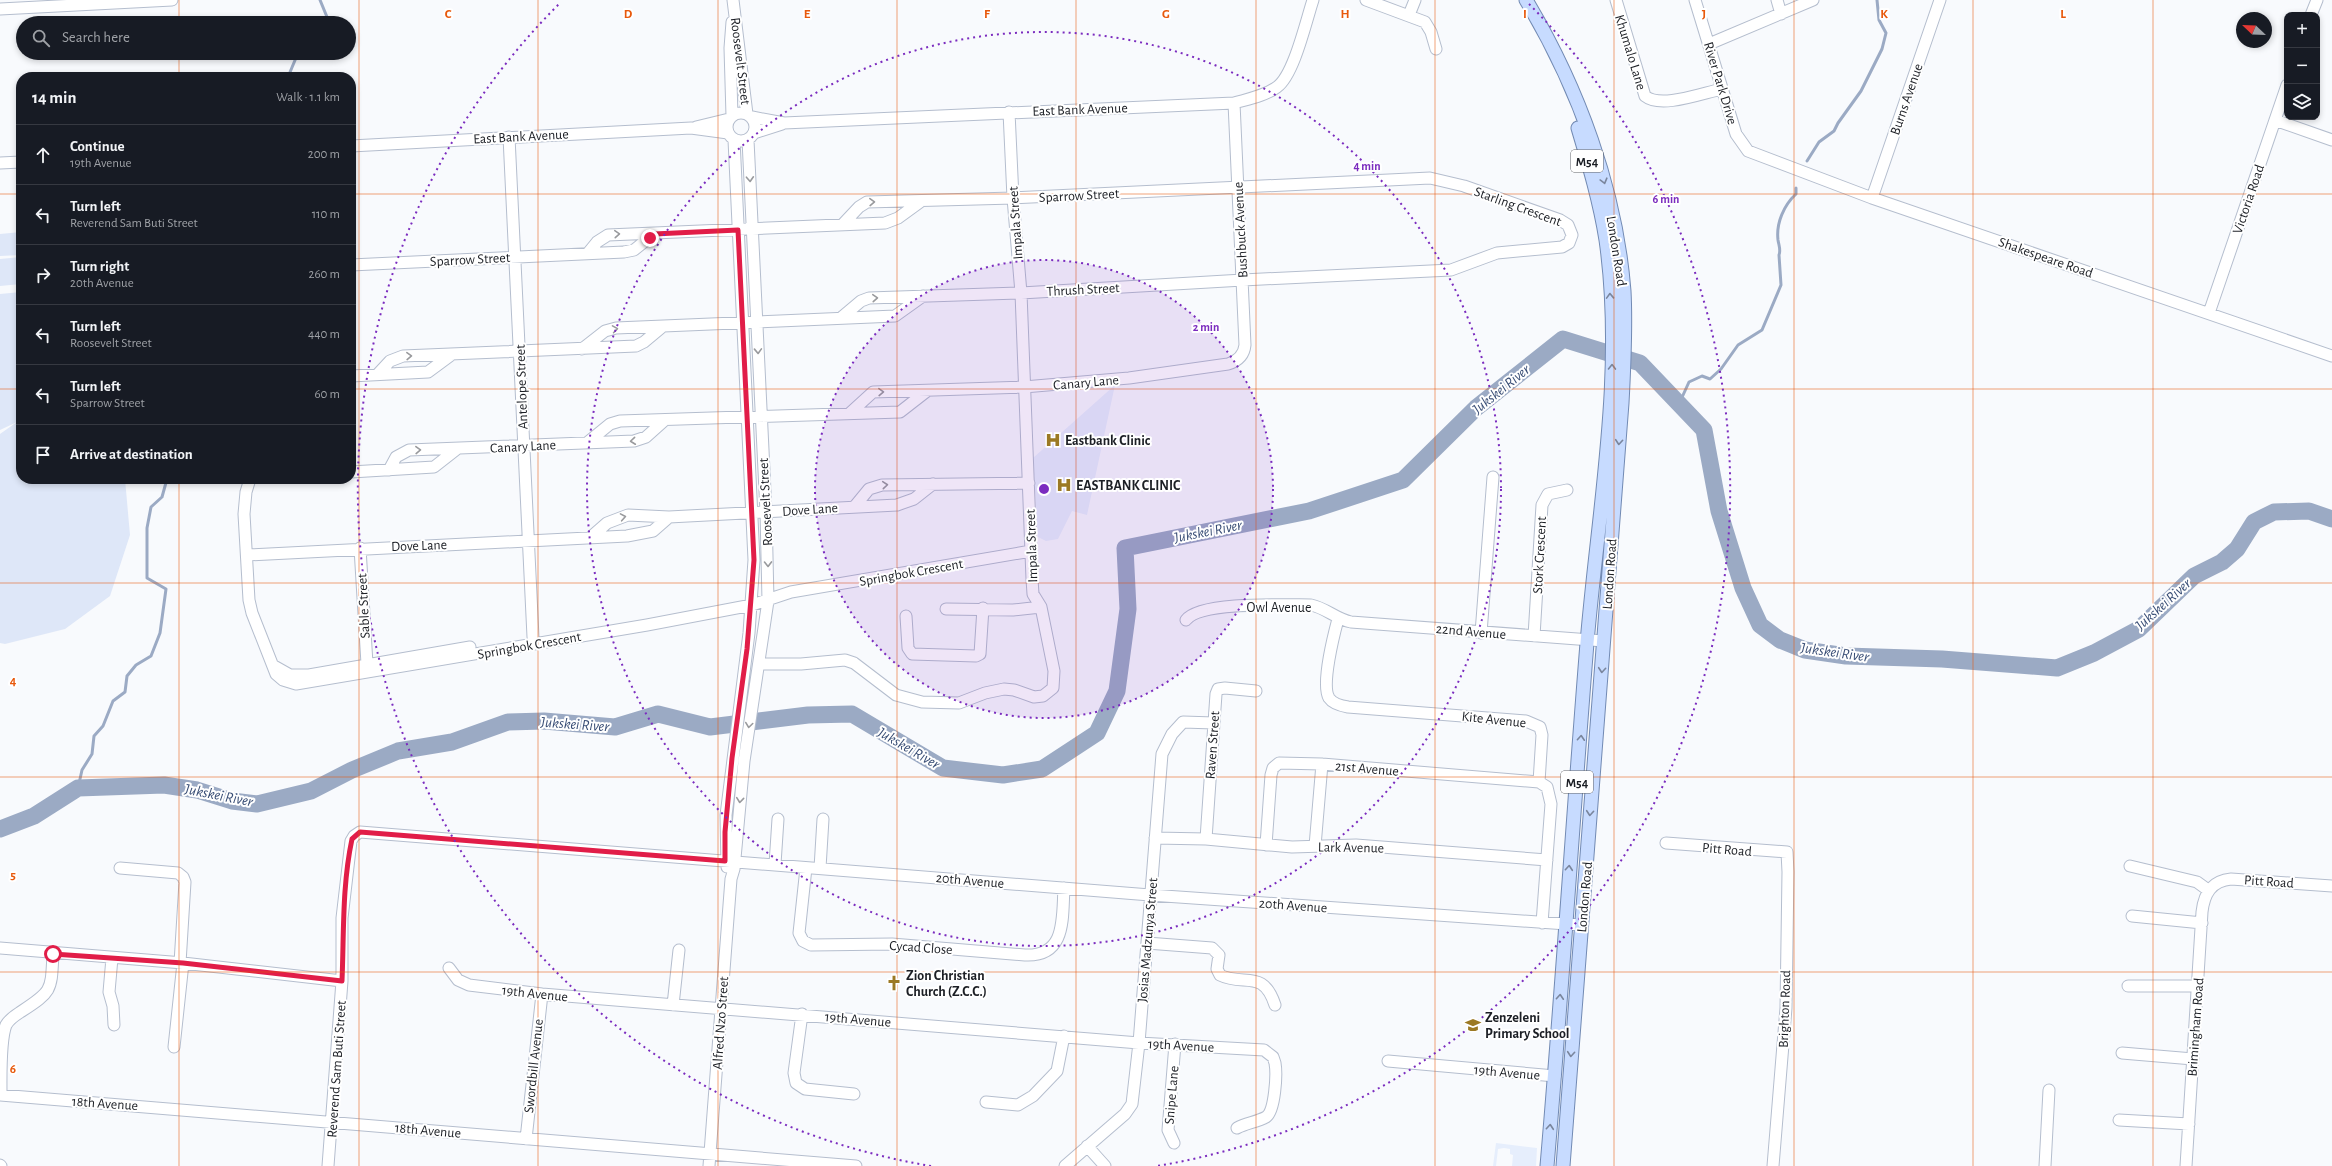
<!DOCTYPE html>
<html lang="en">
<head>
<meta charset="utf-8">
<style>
	body { margin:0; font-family:"Alegreya Sans",sans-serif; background:#20242c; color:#f1f3f6 }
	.controls { position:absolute; right:12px; top:12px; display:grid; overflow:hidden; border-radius:8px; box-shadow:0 2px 6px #0003 }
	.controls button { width:36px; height:36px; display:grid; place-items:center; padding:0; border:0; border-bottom:1px solid #363941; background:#171b24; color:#f1f3f6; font:20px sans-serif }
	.compass { position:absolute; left:2236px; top:12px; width:36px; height:36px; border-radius:50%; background:#171b24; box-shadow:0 2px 6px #0003; rotate:293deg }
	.stop { position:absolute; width:12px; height:12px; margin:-9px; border:3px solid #e11d48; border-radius:50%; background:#fff }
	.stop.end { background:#e11d48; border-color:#fff; box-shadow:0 1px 4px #0008 }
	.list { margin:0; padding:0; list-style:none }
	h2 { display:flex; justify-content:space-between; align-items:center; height:52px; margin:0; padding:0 16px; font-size:17px }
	h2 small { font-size:13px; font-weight:400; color:#9ea1a6 }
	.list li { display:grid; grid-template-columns:26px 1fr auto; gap:12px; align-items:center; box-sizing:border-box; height:60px; padding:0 16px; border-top:1px solid #363941 }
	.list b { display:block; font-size:15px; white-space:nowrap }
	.list p { margin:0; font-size:13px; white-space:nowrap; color:#9ea1a6 }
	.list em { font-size:13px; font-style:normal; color:#9ea1a6 }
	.icon { flex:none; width:22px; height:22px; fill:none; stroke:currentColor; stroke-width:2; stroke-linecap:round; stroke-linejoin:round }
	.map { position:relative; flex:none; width:2332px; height:1166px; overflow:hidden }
	.search { position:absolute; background:#171b24; box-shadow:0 2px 6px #0003; left:16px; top:16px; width:340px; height:44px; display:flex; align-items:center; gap:10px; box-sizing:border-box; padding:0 14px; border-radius:22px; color:#9ea1a6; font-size:15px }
	.panel { position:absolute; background:#171b24; box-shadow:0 2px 6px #0003; left:16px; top:72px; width:340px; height:412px; border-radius:16px }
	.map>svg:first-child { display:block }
</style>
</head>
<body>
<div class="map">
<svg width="2332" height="1166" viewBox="0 0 2332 1166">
	<rect width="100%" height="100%" fill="#f8fafd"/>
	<path fill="#e6eefc" d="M1115 385 1087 515 1072 511 1058 539 1046 541 1038 537 1033 458Z
		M1496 1143 1537 1148 1536 1166H1512L1513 1155 1510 1154V1149L1504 1148 1498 1149 1496 1166H1493Z"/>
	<path fill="#dee7f8" d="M21 232V255L0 256V234Z
		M21 257V284L0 286V259Z
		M21 292V479H125L130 535 110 596 65 629 5 644 0 643V434L17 422 0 430V294Z"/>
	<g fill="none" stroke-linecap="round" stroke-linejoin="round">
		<path stroke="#9baac4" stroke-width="3" d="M311 23 327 17 320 0
			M288 77 298 53
			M1807 161 1819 142 1834 131 1838 123 1861 91 1882 49 1886 33 1879 20 1877 0
			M1679 404 1689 382 1702 376 1710 379 1721 369 1738 345 1762 330 1781 285 1779 255C1781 250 1779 246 1778 240 1776 223 1784 205 1796 194V188
			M78 788 82 770 92 754 94 736 103 726 113 701 125 692 127 676 136 665 151 656 160 633 166 589 147 578V528L151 507 162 497 167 479"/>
		<path stroke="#9baac4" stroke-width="17" d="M0 829 34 816 78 788 164 785 197 790 232 801 257 804 311 791 352 770 398 751 452 742 508 722 544 721 615 727 658 714 710 727 808 715 852 714 943 768 1003 775 1042 769 1097 733 1117 691 1128 609 1125 548 1309 511 1403 480 1476 408 1563 339 1640 363 1704 430 1719 511 1743 588 1760 625 1780 640 1805 650 1846 656 1942 659 2057 668 2094 653 2139 629 2194 576 2222 562 2237 549 2254 522 2274 512 2309 511 2332 519"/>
		<defs>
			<path id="minor" d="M733 0 747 114
				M1366 0 1425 22 1431 32 1436 49
				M1616 0 1645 96C1661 109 1702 93 1722 89
				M1695 0 1736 134 1748 151 1872 198 2332 356
				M1777 0 1781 14
				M0 9 172 0
				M1409 15 1415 0
				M2311 15 2317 0
				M732 22 730 48 732 116
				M1709 44 1813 0
				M727 127a14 14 0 1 1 28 0a14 14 0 1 1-28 0Z
				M752 117 784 123 1234 103C1248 99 1265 96 1277 87 1294 75 1306 21 1313 0
				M2275 120 2332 140
				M696 127 729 119
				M754 133 782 124
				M509 137 533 637
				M351 146 691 128 728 133
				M0 163 21 162
				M1872 198 1940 0
				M588 253 597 242 608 235 885 223 898 218 920 202
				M351 265 624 252 634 250 654 234
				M2209 313 2287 85
				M842 317 861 301 869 298 1021 293 1243 280 1451 270 1497 253 1562 247 1569 243 1572 235 1568 225 1560 220 1464 186 1430 178 1013 198 867 202 859 207 843 224
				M582 349 605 331 616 328 895 316 923 296
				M377 375 390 361 403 356 636 346 644 342 662 327
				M351 376 428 372 451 355
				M850 413 873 392 1024 387 1129 378 1228 364C1238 361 1244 355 1245 345L1234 103
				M588 442 610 424 620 421 900 412 927 391
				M389 470 396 457 409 450 634 441 646 437 665 420
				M351 472 434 467 457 449
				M250 479 246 492 244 514 249 600 252 613 276 674 283 680 296 684 647 625 752 605 791 592 1031 551
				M855 506 869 489 882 485 1029 483
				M591 537 607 523 628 515 669 517 897 505 914 499 933 484
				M360 548 367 664
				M247 555 627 536 653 531 669 517
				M946 609 1013 610 1041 607
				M906 616 908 648 912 654 976 656 980 654 983 608
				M1338 619C1334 634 1321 685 1329 698 1333 704 1342 706 1348 707L1526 721 1540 727 1542 735 1539 782 1547 787 1551 804 1542 923
				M1186 620C1200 601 1286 605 1311 605 1326 608 1336 619 1351 622L1604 641
				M1481 633 1493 477
				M1534 636 1542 505 1548 494 1567 490
				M759 664H801L845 660 854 663 896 695 922 702 959 703 985 693 1004 689 1014 690 1034 697 1043 696 1053 688 1054 671 1041 607 1033 594 1032 579 1021 293 1013 198 1009 112
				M274 666 290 675H309L470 647
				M1155 838 1206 839 1292 847 1356 845 1547 860
				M1206 839 1216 694 1218 689 1225 688 1256 691
				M1666 843 1787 852 1788 872 1786 1008 1773 1166
				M1266 845 1271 775 1273 768 1279 763 1322 764 1539 782
				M1315 846 1322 764
				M775 864 778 819
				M2130 866 2197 882 2208 890
				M727 867 726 815 749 633 754 560 734 140
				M120 868 178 873 183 877 185 882 180 963
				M806 868 799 933 803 941 811 945 892 944 1025 955C1067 957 1062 917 1064 888
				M820 868 823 819
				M2132 916 2202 923
				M1147 943 1212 948 1219 955 1217 969 1220 975C1244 987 1263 968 1275 1005
				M0 948 183 963 342 981
				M112 958 109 992 113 1006 114 1025
				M449 968 458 980 469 985 542 994 1139 1043 1264 1050 1273 1057 1275 1063C1277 1074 1275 1111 1266 1117 1257 1122 1246 1123 1237 1128
				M2128 986H2198
				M673 1005 679 950
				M802 1014 794 1073 796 1083 805 1089 854 1094
				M174 1047 183 963
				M2122 1053 2193 1059
				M1388 1061 1555 1076
				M0 1095 856 1166
				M1 1095C1 1077 0 1040 6 1025 10 1018 16 1015 22 1011 53 991 51 990 53 954
				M986 1102 1018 1105 1033 1096 1057 1071 1064 1036
				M2119 1120 2189 1124
				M526 1139 542 994
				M1174 1143 1168 1130 1175 1044
				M1087 1146 1105 1166
				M0 1165 1 1166
				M328 1166 342 981V918L351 841 354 836 360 832 1150 895 1581 925
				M709 1166 731 879 734 869 744 761 768 601 766 512 748 140
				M1065 1166 1125 1114 1132 1104 1139 1043 1162 754 1172 734 1183 722 1214 723
				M2045 1166 2049 1090
				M2186 1166 2202 912C2204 894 2211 881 2231 879L2332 886"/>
			<path id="major" d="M1526 0C1578 87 1616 189 1624 291 1626 328 1624 366 1622 403L1563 1166
				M1547 1166C1562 992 1573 817 1587 643 1598 510 1625 374 1606 240 1600 202 1589 165 1578 128"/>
		</defs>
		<use href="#minor" stroke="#b5bece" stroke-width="13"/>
		<use href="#major" stroke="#728ab3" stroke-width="15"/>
		<use href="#minor" stroke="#fff" stroke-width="11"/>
		<use href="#major" stroke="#c7dbff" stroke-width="13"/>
	</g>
	<defs><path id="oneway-chevron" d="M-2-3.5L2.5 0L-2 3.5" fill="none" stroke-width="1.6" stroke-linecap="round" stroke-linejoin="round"/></defs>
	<g stroke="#999a9d">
		<use href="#oneway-chevron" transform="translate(750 179) rotate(87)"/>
		<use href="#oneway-chevron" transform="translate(872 202) rotate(-2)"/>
		<use href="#oneway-chevron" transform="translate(617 234) rotate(-4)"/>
		<use href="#oneway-chevron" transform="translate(875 298) rotate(-4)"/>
		<use href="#oneway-chevron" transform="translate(615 329) rotate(-9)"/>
		<use href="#oneway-chevron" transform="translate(758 351) rotate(88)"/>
		<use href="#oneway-chevron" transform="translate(409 356) rotate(-2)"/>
		<use href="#oneway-chevron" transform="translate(881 392) rotate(-2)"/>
		<use href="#oneway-chevron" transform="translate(633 441) rotate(174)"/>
		<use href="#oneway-chevron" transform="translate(418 450) rotate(-2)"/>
		<use href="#oneway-chevron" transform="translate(885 485) rotate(-5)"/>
		<use href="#oneway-chevron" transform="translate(623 517) rotate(-10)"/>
		<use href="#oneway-chevron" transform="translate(768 564) rotate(89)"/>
		<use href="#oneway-chevron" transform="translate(749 725) rotate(98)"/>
		<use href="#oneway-chevron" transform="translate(740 800) rotate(96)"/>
	</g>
	<g stroke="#7a869d">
		<use href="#oneway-chevron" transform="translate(1604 181) rotate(75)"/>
		<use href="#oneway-chevron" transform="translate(1610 296) rotate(-92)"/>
		<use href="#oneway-chevron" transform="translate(1612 367) rotate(-89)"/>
		<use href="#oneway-chevron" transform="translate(1619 442) rotate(95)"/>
		<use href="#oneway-chevron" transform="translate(1602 670) rotate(95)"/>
		<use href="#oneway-chevron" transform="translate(1581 738) rotate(-86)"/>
		<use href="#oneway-chevron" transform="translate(1590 813) rotate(95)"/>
		<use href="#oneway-chevron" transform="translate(1569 868) rotate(-85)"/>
		<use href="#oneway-chevron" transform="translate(1560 997) rotate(-86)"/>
		<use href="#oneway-chevron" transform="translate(1571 1054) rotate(95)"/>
		<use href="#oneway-chevron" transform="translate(1550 1127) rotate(-85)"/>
	</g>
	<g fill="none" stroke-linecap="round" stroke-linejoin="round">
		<path stroke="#e11d48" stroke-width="5" d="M53 954 183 963 342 981C344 933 342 886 352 839L360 832 725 861V832L732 758 747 649 754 560 738 230 654 234 650 238"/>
	</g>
	<path fill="none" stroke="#e8590c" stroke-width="1" stroke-opacity="0.55" d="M179 0V23M359 0V1166M538 0V1166M718 0V1166M897 0V1166M1076 0V1166M1256 0V1166M1435 0V1166M1614 0V1166M1794 0V1166M1973 0V1166M2153 0V1166M179 53V77M0 194H21M351 194H2332M0 389H21M351 389H2332M179 479V1166M0 583H2332M0 777H2332M0 972H2332"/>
	<circle cx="1044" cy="489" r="229" fill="#7b2cbf" fill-opacity=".12"/>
	<g fill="none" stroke="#7b2cbf" stroke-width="2" stroke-dasharray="2 4">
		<circle cx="1044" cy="489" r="229"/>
		<circle cx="1044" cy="489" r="457"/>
		<path d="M931 1166A686 686 0 0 1 559 4M1529 4A686 686 0 0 1 1157 1166"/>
	</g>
	<defs>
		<symbol id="hospital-bare" viewBox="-9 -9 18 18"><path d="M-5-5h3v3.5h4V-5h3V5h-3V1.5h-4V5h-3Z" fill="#9b7924" stroke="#fff" stroke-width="2.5" paint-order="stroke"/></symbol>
		<symbol id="church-bare" viewBox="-9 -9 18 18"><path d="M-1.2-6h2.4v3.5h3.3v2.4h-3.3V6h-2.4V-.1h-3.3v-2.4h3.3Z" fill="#9b7924" stroke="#fff" stroke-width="2.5" paint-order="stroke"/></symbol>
		<symbol id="school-bare" viewBox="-9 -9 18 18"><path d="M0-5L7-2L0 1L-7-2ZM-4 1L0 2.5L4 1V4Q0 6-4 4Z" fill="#9b7924" stroke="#fff" stroke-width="2.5" paint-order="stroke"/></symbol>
	</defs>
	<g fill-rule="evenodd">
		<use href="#hospital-bare" x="1042" y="429" width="22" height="22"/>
		<use href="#hospital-bare" x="1053" y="474" width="22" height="22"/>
		<use href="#church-bare" x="883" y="972" width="22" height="22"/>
		<use href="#school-bare" x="1462" y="1014" width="22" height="22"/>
	</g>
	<g text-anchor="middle" stroke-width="4" stroke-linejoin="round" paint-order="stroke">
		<g fill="#fff" stroke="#606266" stroke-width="1">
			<rect x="1571" y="150" width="32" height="22" rx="3"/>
			<rect x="1561" y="771" width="32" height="22" rx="3"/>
		</g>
		<g font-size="13" font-weight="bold" fill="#1c1f25">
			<text x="1587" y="166">M54</text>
			<text x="1577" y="787">M54</text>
		</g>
		<g font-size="14" fill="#1c1f25" stroke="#fff">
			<text transform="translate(1631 52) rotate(73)" y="5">Khumalo Lane</text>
			<text transform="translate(741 61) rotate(83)" y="5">Roosevelt Street</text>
			<text transform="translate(1721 83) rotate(73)" y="5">River Park Drive</text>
			<text transform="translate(1906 99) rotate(-71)" y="5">Burns Avenue</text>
			<text transform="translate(1080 109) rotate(-2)" y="5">East Bank Avenue</text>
			<text transform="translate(521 136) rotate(-3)" y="5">East Bank Avenue</text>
			<text transform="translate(1079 195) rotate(-3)" y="5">Sparrow Street</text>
			<text transform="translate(2248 199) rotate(-71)" y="5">Victoria Road</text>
			<text transform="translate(1518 206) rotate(20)" y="5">Starling Crescent</text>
			<text transform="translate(1015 223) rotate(-94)" y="5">Impala Street</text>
			<text transform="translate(1240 230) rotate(-93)" y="5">Bushbuck Avenue</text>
			<text transform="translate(1617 251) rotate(81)" y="5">London Road</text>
			<text transform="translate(2046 257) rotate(19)" y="5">Shakespeare Road</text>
			<text transform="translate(470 259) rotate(-3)" y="5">Sparrow Street</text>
			<text transform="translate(1083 289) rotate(-3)" y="5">Thrush Street</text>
			<text transform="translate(1086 382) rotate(-5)" y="5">Canary Lane</text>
			<text transform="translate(521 387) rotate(-92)" y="5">Antelope Street</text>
			<text transform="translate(523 446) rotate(-3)" y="5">Canary Lane</text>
			<text transform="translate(765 502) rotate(-93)" y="5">Roosevelt Street</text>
			<text transform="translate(810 509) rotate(-4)" y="5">Dove Lane</text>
			<text transform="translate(419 545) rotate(-2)" y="5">Dove Lane</text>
			<text transform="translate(1031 546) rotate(-92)" y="5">Impala Street</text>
			<text transform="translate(1539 555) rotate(-87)" y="5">Stork Crescent</text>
			<text transform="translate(911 572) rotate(-10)" y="5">Springbok Crescent</text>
			<text transform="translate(1609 574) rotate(-86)" y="5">London Road</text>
			<text transform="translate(363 606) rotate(-93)" y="5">Sable Street</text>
			<text x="1279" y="612">Owl Avenue</text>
			<text transform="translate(1471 631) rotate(5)" y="5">22nd Avenue</text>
			<text transform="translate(529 645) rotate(-10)" y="5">Springbok Crescent</text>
			<text transform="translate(1494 719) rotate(6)" y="5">Kite Avenue</text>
			<text transform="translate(1212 745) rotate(-86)" y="5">Raven Street</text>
			<text transform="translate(1367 768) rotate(5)" y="5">21st Avenue</text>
			<text transform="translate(1351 847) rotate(1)" y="5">Lark Avenue</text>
			<text transform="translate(1727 849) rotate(5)" y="5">Pitt Road</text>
			<text transform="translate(970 880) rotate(5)" y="5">20th Avenue</text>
			<text transform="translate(2269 881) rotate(4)" y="5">Pitt Road</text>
			<text transform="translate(1584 897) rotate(-85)" y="5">London Road</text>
			<text transform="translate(1293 905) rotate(4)" y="5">20th Avenue</text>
			<text transform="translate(1147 940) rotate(-85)" y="5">Josias Madzunya Street</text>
			<text transform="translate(921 947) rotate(4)" y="5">Cycad Close</text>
			<text transform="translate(535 993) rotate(6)" y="5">19th Avenue</text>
			<text transform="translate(1784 1009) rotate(-88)" y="5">Brighton Road</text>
			<text transform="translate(858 1019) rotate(5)" y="5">19th Avenue</text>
			<text transform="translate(720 1023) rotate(-86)" y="5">Alfred Nzo Street</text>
			<text transform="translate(2195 1027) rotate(-86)" y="5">Brimingham Road</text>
			<text transform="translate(1181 1045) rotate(3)" y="5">19th Avenue</text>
			<text transform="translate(533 1066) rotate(-84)" y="5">Swordbill Avenue</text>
			<text transform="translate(336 1069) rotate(-86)" y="5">Reverend Sam Buti Street</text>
			<text transform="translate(1507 1072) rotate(5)" y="5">19th Avenue</text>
			<text transform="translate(1171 1095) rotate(-85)" y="5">Snipe Lane</text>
			<text transform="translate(105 1103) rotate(4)" y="5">18th Avenue</text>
			<text transform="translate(428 1130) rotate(5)" y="5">18th Avenue</text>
		</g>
		<g font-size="14" font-weight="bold" fill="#1c1f25" stroke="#fff" text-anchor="start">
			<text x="1065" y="445">Eastbank Clinic</text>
			<text x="1076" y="490">EASTBANK CLINIC</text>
			<text x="906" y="980">Zion Christian<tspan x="906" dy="16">Church (Z.C.C.)</tspan></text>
			<text x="1485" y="1022">Zenzeleni<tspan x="1485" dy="16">Primary School</tspan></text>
		</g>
		<g font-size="15" font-style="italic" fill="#374c74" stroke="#fff">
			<text transform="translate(1501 389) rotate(-39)" y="5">Jukskei River</text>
			<text transform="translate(1208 531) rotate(-11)" y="5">Jukskei River</text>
			<text transform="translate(2163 604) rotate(-42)" y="5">Jukskei River</text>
			<text transform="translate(1835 652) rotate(8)" y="5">Jukskei River</text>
			<text transform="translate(575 724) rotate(4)" y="5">Jukskei River</text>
			<text transform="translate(909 748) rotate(30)" y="5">Jukskei River</text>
			<text transform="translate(219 795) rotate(11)" y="5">Jukskei River</text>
		</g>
	</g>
	<g font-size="13" text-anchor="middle" font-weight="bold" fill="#e8590c" stroke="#fff" stroke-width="4" stroke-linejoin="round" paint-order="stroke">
		<text x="448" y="18">C</text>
		<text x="628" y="18">D</text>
		<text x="807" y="18">E</text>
		<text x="987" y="18">F</text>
		<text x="1166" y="18">G</text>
		<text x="1345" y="18">H</text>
		<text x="1525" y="18">I</text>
		<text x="1704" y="18">J</text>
		<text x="1884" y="18">K</text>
		<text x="2063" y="18">L</text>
		<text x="13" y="685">4</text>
		<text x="13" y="879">5</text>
		<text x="13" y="1073">6</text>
	</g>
	<circle cx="1044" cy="489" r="6" fill="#7b2cbf" stroke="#fff" stroke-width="2"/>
	<g font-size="12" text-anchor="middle" font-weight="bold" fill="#7b2cbf" stroke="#fff" stroke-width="4" stroke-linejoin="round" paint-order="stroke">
		<text x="1367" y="170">4 min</text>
		<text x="1666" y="203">6 min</text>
		<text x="1206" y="331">2 min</text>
	</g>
</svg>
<div class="controls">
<button>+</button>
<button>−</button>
<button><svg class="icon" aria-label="layers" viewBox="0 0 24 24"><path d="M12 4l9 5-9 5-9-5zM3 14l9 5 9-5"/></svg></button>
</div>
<svg class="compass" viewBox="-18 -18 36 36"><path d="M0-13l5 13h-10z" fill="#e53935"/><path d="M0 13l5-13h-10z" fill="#9ea1a6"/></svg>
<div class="stop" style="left:53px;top:954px"></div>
<div class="stop end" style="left:650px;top:238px"></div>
<div class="search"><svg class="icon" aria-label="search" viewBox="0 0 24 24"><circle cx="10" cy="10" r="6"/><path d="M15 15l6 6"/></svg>Search here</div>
<section class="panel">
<h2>14 min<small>Walk · 1.1 km</small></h2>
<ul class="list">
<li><svg class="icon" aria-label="ahead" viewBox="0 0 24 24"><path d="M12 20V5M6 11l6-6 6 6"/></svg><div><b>Continue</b><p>19th Avenue</p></div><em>200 m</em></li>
<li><svg class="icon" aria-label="left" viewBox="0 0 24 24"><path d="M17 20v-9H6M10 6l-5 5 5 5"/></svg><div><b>Turn left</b><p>Reverend Sam Buti Street</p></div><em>110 m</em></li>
<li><svg class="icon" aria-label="right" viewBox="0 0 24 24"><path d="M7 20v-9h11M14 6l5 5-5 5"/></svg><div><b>Turn right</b><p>20th Avenue</p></div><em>260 m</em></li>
<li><svg class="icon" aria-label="left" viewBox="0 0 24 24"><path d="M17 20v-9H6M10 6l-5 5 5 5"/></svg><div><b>Turn left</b><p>Roosevelt Street</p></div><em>440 m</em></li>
<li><svg class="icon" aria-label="left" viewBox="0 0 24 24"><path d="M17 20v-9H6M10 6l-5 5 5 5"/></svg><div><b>Turn left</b><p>Sparrow Street</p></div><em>60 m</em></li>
<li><svg class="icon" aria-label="arrive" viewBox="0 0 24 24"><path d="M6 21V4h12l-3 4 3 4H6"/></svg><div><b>Arrive at destination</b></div></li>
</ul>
</section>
</div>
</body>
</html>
